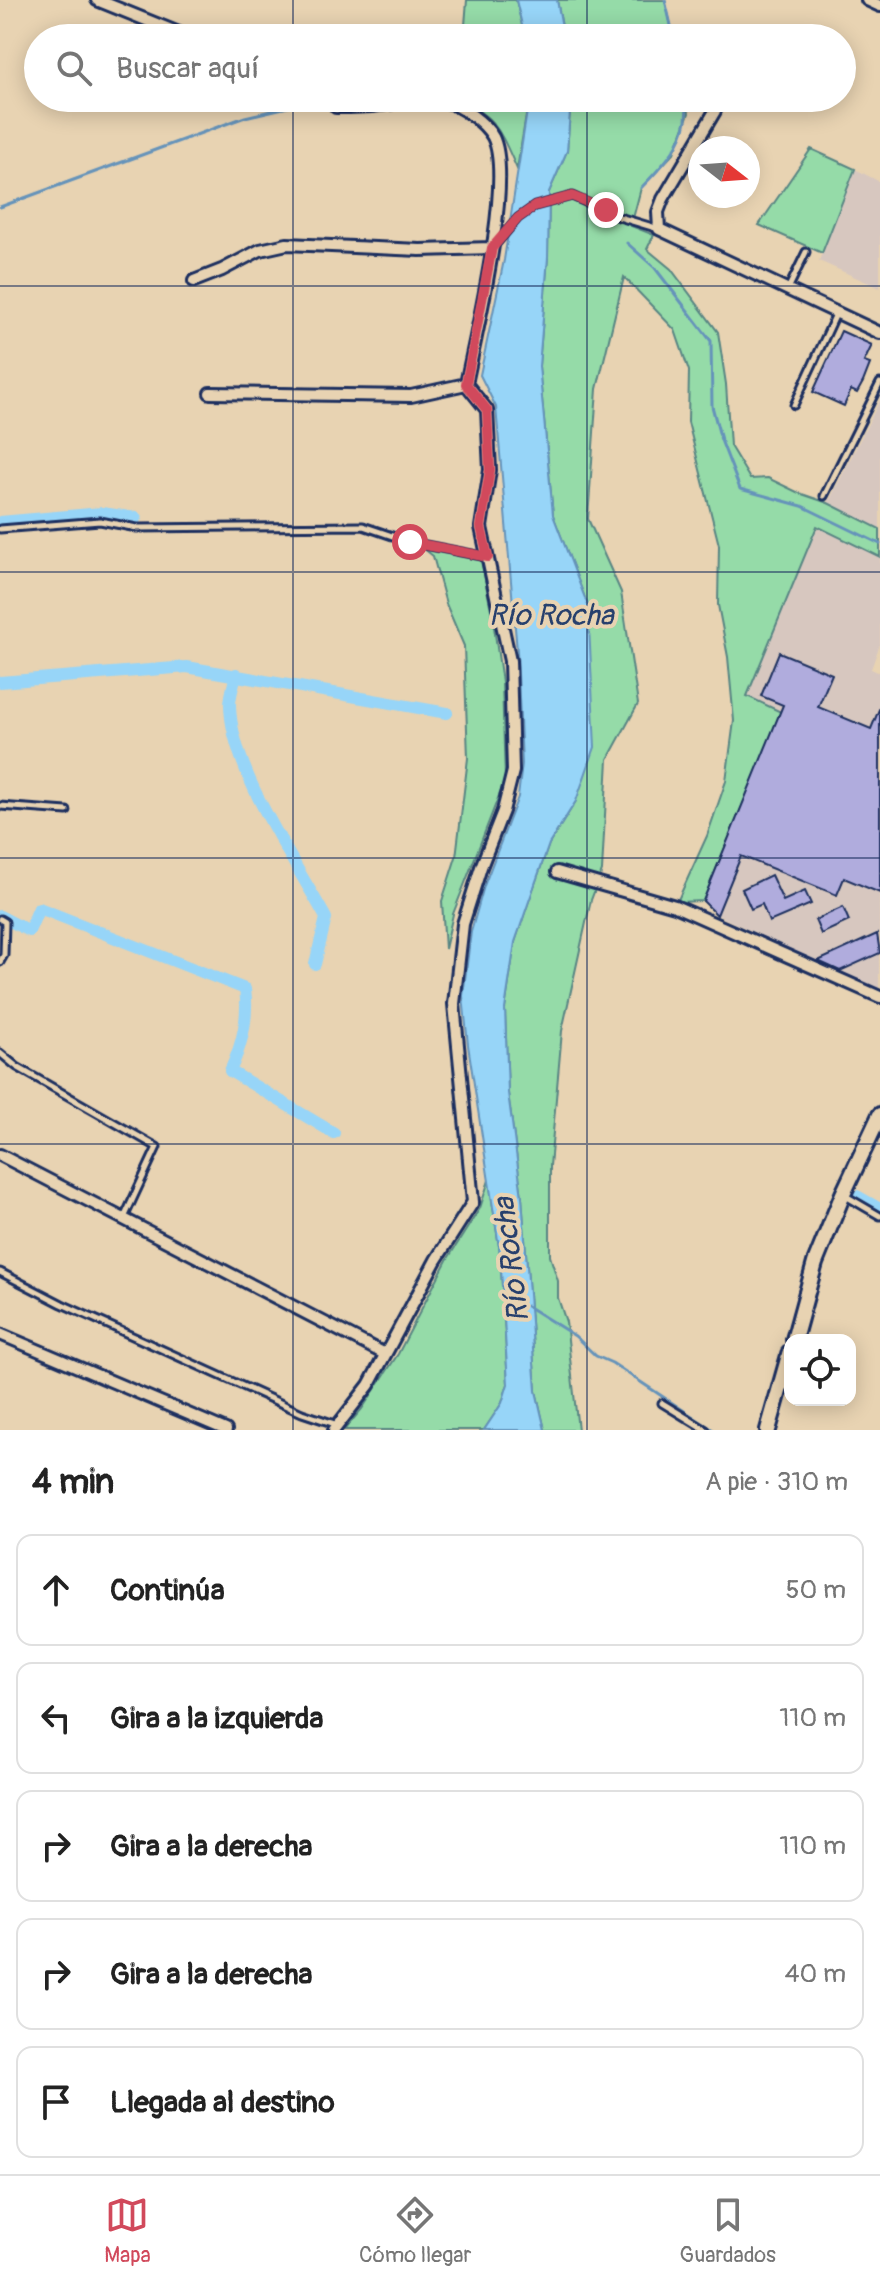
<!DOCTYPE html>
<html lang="es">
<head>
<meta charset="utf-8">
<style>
	body { margin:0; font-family:Pangolin,sans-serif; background:#f6f6f6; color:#222 }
	.controls { position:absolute; right:24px; bottom:24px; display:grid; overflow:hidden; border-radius:16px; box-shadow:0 4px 20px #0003 }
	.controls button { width:72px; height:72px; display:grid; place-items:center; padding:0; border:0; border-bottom:2px solid #e0e0e0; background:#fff; color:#222; font:40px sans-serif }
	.compass { position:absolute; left:688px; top:136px; width:72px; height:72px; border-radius:50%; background:#fff; box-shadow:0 4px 20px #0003; rotate:107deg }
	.stop { position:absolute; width:24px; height:24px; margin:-18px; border:6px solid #d1495b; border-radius:50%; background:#fff }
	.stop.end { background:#d1495b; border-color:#fff; box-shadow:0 2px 8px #0008 }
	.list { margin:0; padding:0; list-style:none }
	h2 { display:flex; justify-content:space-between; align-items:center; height:104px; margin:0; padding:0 32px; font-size:34px }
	h2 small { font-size:26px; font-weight:400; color:#767676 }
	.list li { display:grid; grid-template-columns:52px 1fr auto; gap:24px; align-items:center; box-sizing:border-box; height:112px; margin:0 16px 16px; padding:0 16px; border:2px solid #e0e0e0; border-radius:16px }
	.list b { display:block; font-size:30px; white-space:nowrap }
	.list em { font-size:26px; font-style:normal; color:#767676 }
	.icon { flex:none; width:44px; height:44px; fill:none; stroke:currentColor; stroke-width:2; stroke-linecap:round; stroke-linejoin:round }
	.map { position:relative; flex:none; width:880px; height:1430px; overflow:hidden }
	.search { position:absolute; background:#fff; box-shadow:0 4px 20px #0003; left:24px; right:24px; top:24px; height:88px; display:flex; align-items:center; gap:20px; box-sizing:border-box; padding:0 28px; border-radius:44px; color:#767676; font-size:30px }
	.sheet { height:744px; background:#fff }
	nav { display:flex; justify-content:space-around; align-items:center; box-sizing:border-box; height:112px; border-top:2px solid #e0e0e0; background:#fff; font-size:22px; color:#767676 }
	nav a { display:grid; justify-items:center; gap:4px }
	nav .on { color:#d1495b }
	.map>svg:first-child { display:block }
</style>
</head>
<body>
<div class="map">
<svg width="880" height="1430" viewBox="0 0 880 1430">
	<rect width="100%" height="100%" fill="#e8d3b2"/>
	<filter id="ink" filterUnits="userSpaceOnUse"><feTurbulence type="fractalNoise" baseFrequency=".0125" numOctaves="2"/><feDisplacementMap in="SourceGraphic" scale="16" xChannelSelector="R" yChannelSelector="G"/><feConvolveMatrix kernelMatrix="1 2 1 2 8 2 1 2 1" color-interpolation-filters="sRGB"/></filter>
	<g filter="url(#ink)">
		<path fill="#d7c7bf" d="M855 169 880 182V288L819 261Z
			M880 400V529L828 503Z
			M817 525 880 557V644L871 669 880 673 879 990 717 915 703 901 780 712 747 696Z"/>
		<path fill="#95dba8" stroke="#588583" stroke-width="2" d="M467 0H516L525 38H464Z
			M557 0H665L674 38H564Z
			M454 98H529L517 169C499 129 496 116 454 98Z
			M571 98H685L689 113 674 153 641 188 631 226 654 235 647 249 671 269 718 332 726 384 730 446 750 479 768 478 799 493 828 503 880 529V557L817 526 747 696 781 712 703 901 677 902 707 836 726 781 734 721 728 657 718 605 719 545 688 422 689 371 675 330 624 277 597 389 588 519 621 592 638 704 608 759 602 871 591 900 562 1031 550 1166V1256L558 1281V1298L566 1322 578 1430H545L536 1391 522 1197 508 1093 505 1009 515 942 528 904 549 844 576 801 588 606 553 515 539 366 548 257 549 192 567 151Z
			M811 149 855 169 822 253 759 225Z
			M423 548 481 559 493 620 502 682 505 780 453 914 445 949 442 901 456 857 468 758 464 646 446 604 433 556Z
			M489 1180 500 1253 508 1384 502 1403 484 1430H344L362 1409 398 1354 447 1260 480 1208Z"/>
		<path fill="#97d5f8" stroke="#6593ba" stroke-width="2" d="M516 0H557L564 38H525Z
			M529 98H571L567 151 549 192 548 257 539 366 553 515 588 606 595 747 576 801 549 844 528 904 515 942 505 1009 508 1093 522 1197 536 1391 545 1430H484L502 1403 508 1384 500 1253 468 1045 463 996 471 932 484 886 518 797 522 764 517 651 496 407 480 375 504 260Z"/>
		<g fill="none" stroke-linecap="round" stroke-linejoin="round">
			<path stroke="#6593ba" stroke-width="3" d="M665 0 674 38
				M641 188C665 163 694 136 685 98
				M0 207 245 117 326 98
				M627 243 655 268 711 341 712 406 721 440 740 489 802 506 880 544
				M527 1306 575 1336 596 1356 612 1363 713 1430"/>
			<path stroke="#97d5f8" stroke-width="12" d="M0 522 102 513 136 518
				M236 674C234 684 230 695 230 705 231 770 295 861 326 918L315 964
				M0 682 187 667 447 713
				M0 916 29 931 39 908 245 989C249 1017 242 1045 230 1071L334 1133
				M857 1196 880 1209"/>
		</g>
		<path fill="#b0acdd" stroke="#1b2f5e" stroke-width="2" d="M841 331 872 345 864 362 870 364 863 382 857 393 851 390 844 406 813 392Z
			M779 652 832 674 818 707 871 729 880 707V893L844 878 837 895 741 856 717 915 703 901 783 705 761 696Z
			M771 875 783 901 805 891 811 904 769 922 762 904 751 909 742 889Z
			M843 907 849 921 821 934 815 920Z
			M877 934 880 953 840 971 818 961Z"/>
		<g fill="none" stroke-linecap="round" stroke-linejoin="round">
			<defs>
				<path id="service" d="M496 244 518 218 535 206 572 196 619 217 659 229
					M788 289 806 252
					M794 405 836 314
					M824 496 880 383
					M0 529 100 521 137 528 363 526 410 542 487 557
					M0 806 67 811
					M0 919 5 922 4 955 0 962
					M0 1053 17 1067 157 1147 124 1218
					M844 1195 880 1216
					M0 1272 62 1304 302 1413 338 1425
					M662 1403 706 1430"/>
				<path id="minor" d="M97 0 191 38
					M867 0 880 6
					M715 111 663 199 658 212 659 229 880 333
					M194 281 222 270 260 250 287 244 420 250 492 248
					M210 393 411 396 466 384
					M557 872 675 906 880 997
					M0 1155 385 1354
					M0 1334 226 1430
					M334 1430 369 1385 436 1260 473 1202 454 1004 463 924 481 867 503 811 513 771 510 661 481 527 490 470 487 410 466 384C476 334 514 179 493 137 485 122 461 106 445 101 424 95 400 103 379 105 365 107 350 107 336 107"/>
				<path id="secondary" d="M794 1340 815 1263 843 1194 880 1115
					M768 1430 790 1352"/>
			</defs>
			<use href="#service" stroke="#1b2f5e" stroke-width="11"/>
			<use href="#minor" stroke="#1b2f5e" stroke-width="16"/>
			<use href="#secondary" stroke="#1b2f5e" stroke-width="20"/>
			<use href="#service" stroke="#e8d3b2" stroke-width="5"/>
			<use href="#minor" stroke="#e8d3b2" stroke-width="10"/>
			<use href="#secondary" stroke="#e8d3b2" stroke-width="14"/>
		</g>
	</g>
	<g fill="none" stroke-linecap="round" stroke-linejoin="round" filter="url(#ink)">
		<path stroke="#d1495b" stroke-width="10" d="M410 542 488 557 481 527 490 470 487 410 466 384 492 248 518 218 535 206 572 196 606 210"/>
	</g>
	<path fill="none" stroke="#1b2f5e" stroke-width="2" stroke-opacity="0.55" d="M293 0V38M587 0V38M293 98V1430M587 98V1430M0 286H880M0 572H880M0 858H880M0 1144H880"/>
	<g text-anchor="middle" stroke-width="8" stroke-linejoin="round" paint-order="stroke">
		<g font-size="30" font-style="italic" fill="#27406d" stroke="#e8d3b2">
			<text x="551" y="625">Río Rocha</text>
			<text transform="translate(511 1260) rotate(-97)" y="10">Río Rocha</text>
		</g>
	</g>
</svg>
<div class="controls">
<button><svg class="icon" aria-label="locate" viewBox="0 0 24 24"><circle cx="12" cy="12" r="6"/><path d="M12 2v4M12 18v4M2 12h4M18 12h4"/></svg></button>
</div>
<svg class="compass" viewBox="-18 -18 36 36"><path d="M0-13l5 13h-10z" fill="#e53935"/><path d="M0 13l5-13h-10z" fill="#767676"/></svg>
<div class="stop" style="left:410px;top:542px"></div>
<div class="stop end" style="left:606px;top:210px"></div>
<div class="search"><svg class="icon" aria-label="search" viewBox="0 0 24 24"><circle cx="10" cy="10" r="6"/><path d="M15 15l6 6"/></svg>Buscar aquí</div>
</div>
<section class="sheet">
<h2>4 min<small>A pie · 310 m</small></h2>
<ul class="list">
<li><svg class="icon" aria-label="ahead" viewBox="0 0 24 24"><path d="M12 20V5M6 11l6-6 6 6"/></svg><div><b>Continúa</b></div><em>50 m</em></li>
<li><svg class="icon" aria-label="left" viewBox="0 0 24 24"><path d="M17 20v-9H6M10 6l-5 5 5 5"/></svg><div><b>Gira a la izquierda</b></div><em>110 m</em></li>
<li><svg class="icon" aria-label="right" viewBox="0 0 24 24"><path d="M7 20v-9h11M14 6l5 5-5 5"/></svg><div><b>Gira a la derecha</b></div><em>110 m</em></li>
<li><svg class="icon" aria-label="right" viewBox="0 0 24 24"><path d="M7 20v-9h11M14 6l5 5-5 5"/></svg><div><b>Gira a la derecha</b></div><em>40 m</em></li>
<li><svg class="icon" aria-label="arrive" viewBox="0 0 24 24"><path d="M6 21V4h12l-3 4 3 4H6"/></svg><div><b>Llegada al destino</b></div></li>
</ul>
</section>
<nav>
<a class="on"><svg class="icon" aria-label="map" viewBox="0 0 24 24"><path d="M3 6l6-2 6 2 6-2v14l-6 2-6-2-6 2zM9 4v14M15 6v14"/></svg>Mapa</a>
<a><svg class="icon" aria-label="directions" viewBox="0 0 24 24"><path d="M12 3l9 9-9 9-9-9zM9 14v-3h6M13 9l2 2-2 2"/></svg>Cómo llegar</a>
<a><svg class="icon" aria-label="saved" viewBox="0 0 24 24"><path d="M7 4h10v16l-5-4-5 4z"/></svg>Guardados</a>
</nav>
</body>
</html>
